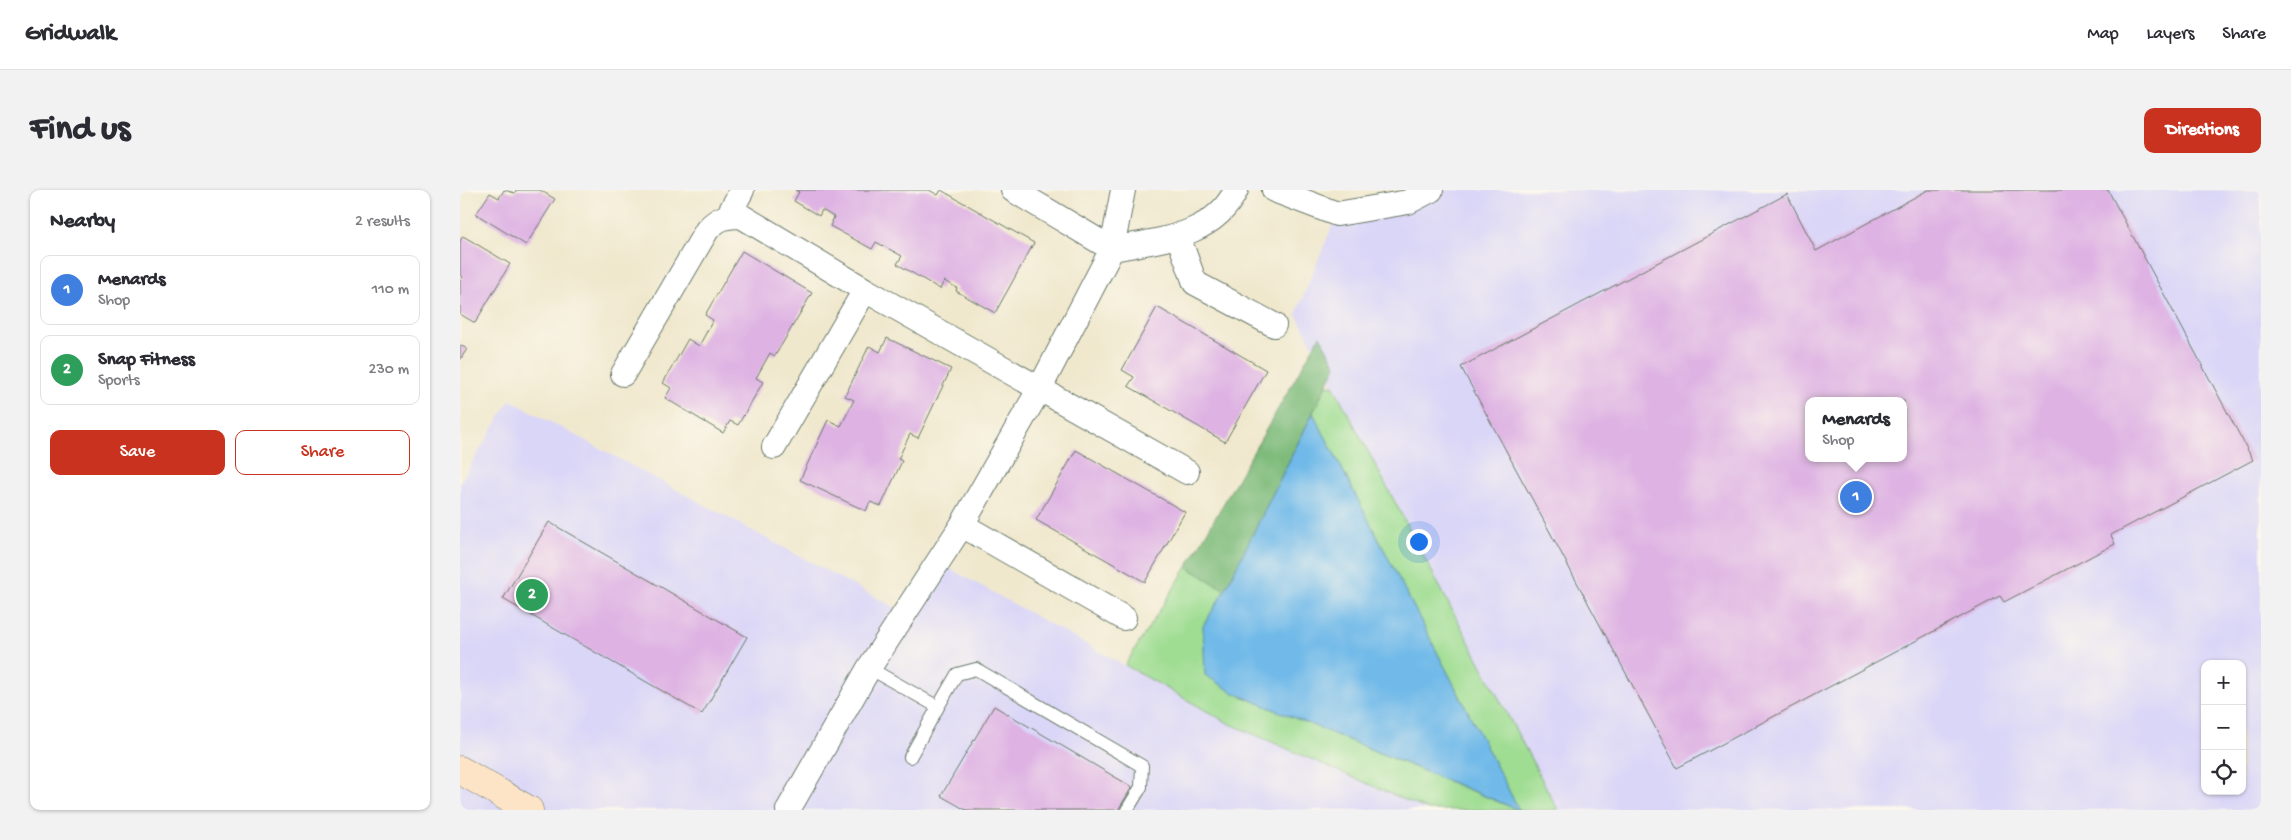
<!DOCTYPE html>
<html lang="en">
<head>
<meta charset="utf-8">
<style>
	body { margin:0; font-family:"Gochi Hand",sans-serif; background:#f2f2f3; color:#2b2b33 }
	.controls { position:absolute; right:15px; bottom:15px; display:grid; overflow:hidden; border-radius:10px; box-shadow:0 1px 4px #0004 }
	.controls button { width:45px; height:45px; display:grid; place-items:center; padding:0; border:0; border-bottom:1px solid #e1e1e2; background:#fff; color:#2b2b33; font:25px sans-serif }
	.you { position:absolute; left:958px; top:351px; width:18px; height:18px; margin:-12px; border:4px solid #fff; border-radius:50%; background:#1a73e8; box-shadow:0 0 0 8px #1a73e833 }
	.badge { display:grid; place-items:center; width:32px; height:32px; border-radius:50%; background:#c8321e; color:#fff; font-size:16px; font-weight:700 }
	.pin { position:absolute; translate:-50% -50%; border:2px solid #fff; box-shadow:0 1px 5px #0006 }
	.popup { position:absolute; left:1345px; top:207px; width:102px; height:65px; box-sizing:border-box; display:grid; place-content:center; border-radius:10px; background:#fff; filter:drop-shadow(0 1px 4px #0005); font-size:16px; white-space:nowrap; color:#7c7c81 }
	.popup b { font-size:19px; color:#2b2b33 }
	.popup::after { content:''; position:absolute; left:50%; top:100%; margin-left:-10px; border:10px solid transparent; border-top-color:#fff }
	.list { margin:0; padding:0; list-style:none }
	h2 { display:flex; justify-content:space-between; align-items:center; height:65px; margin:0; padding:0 20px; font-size:21px }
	h2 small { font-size:16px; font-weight:400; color:#7c7c81 }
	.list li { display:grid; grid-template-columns:32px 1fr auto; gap:15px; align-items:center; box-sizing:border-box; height:70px; margin:0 10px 10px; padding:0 10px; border:1px solid #e1e1e2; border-radius:10px }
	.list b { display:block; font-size:19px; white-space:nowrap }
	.list p { margin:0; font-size:16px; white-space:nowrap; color:#7c7c81 }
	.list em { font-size:16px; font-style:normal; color:#7c7c81 }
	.actions { display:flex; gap:10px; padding:15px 20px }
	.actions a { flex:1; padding:11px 0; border:1px solid #c8321e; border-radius:10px; text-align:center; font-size:18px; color:#c8321e }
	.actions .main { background:#c8321e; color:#fff }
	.icon { flex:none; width:28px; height:28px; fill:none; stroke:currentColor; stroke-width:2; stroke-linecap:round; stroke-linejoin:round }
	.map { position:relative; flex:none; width:1801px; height:620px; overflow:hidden; border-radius:10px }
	header { display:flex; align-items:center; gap:30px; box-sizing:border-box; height:70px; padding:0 25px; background:#fff; border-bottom:1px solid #e1e1e2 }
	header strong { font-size:24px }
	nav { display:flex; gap:28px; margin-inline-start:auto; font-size:18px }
	.intro { display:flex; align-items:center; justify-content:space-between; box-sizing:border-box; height:120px; padding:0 30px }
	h1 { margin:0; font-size:35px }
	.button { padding:12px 22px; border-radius:10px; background:#c8321e; color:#fff; font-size:18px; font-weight:700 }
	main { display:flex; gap:30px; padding:0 30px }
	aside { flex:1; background:#fff; border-radius:10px; box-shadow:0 1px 4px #0004 }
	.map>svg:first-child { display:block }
</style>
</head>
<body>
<header>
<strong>Gridwalk</strong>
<nav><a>Map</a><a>Layers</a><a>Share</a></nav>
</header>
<div class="intro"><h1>Find us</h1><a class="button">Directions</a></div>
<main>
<aside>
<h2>Nearby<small>2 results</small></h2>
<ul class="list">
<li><span class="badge" style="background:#3f7fe0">1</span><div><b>Menards</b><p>Shop</p></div><em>110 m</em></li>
<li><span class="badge" style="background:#2e9e5b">2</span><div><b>Snap Fitness</b><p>Sports</p></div><em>230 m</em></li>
</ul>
<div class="actions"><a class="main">Save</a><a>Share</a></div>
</aside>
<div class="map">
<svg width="1801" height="620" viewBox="0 0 1801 620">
	<rect width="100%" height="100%" fill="#fbf7ec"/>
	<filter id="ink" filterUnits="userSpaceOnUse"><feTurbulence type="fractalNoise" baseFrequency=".02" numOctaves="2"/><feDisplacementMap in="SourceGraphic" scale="10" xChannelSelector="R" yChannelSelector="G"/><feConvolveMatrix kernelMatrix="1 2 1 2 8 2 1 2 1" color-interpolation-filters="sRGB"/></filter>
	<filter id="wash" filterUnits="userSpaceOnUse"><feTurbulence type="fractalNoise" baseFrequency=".0096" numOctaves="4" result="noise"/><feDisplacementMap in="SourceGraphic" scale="20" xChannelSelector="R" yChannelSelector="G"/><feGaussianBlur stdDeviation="1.12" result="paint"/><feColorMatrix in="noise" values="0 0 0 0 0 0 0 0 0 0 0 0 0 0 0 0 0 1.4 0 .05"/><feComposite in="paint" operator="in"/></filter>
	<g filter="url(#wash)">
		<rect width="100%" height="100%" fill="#f0e8cd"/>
		<path fill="#dad6f7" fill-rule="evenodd" d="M971 0H1801V620H1098L836 124 877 24ZM1348 211H1444V268H1348ZM1745 474H1782V601H1745Z
			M50 210 445 423 478 372 768 533 968 620H0V293Z"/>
		<path fill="#9fdd92" stroke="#5f8d63" d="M873 195 1098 620H1059L853 223 865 196Z
			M727 377 765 400 743 436 774 503 1058 620H968L768 533 665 475Z"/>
		<path fill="#7fbc7c" stroke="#4f7c58" d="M860 146 876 176 765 400 727 377Z"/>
		<path fill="#70b9e9" stroke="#487b8e" d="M853 223 1059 620 774 503 745 485 743 436 765 400Z"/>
		<g id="blocks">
			<path fill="#deb2e3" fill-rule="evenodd" d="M44 0 55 3 56 0H80L95 9 66 55 16 24 30 3 39 8Z
				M335 0H469L478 5 481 0 574 53 535 123 496 101 497 98 484 91 480 99 437 74 442 66 416 52 412 59 370 36 374 27 362 20 359 26 334 11 339 2Z
				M1468 0H1648L1793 270 1651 345 1655 354 1544 412 1540 406 1217 578 1001 177 1327 4 1356 61ZM1348 211H1444V268H1348Z
				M3 46 50 74 15 133 0 124V91L3 87 0 85V51Z
				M282 61 352 103 315 166 310 163 296 188 303 192 278 235 270 231 263 243 205 208 211 198 203 193 228 149 239 156 253 130 245 125Z
				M697 117 806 180 765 252 668 196 674 187 662 180Z
				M427 148 491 179 458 248 450 244 438 269 442 271 421 316 410 312 406 321 340 290 368 230 381 236 394 210 385 206 409 156 420 162Z
				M0 155 7 159 0 170Z
				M616 260 725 322 685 392 576 330Z
				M89 332 287 447 242 524 43 409Z
				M534 516 672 597 658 620H506L481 606Z"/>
		</g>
	</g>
	<g filter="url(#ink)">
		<use href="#blocks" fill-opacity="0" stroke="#68796a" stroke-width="1"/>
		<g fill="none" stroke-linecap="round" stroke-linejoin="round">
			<defs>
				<path id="lane" d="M409 478 478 517 497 484 516 479 682 576 681 597 667 620
					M450 567 478 517"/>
				<path id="street" d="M553 0 652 59C698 50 754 47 776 0
					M814 0 877 24 948 12 971 0
					M268 26 282 0
					M718 46 735 93 814 135
					M163 184 247 40C258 28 265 26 281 26L405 100 727 282
					M314 257 405 100
					M502 335 664 428
					M328 620 409 478 502 335 580 198 652 59 663 0"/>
				<path id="secondary" d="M0 580 69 620"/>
			</defs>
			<use href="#lane" stroke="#68796a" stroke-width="14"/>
			<use href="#street" stroke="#68796a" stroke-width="26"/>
			<use href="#secondary" stroke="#68796a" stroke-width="29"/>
			<use href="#lane" stroke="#fff" stroke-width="12"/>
			<use href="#street" stroke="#fff" stroke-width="24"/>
			<use href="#secondary" stroke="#fee4c6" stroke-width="28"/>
		</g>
	</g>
</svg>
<div class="controls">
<button>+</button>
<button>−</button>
<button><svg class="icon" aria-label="locate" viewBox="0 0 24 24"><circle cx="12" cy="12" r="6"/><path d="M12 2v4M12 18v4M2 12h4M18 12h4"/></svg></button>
</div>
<div class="you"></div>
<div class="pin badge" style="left:1396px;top:307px;background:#3f7fe0">1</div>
<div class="popup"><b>Menards</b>Shop</div>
<div class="pin badge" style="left:72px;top:405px;background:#2e9e5b">2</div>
</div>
</main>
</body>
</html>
